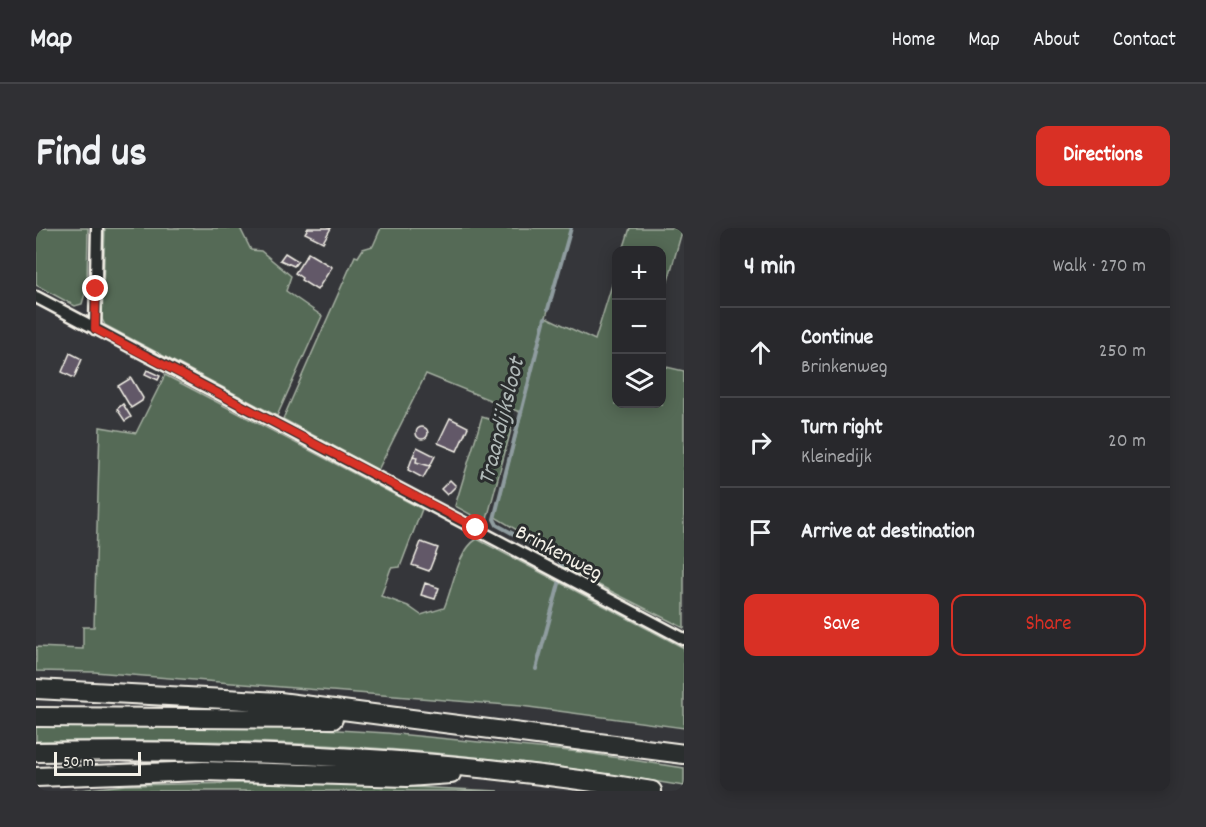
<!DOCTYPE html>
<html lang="en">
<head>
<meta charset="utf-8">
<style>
	body { margin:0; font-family:Dekko,sans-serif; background:#303034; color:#f1f3f6 }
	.controls { position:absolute; right:18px; top:18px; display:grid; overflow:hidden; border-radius:12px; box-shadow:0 3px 15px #0003 }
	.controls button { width:54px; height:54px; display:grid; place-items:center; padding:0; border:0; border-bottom:2px solid #444448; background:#28282c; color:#f1f3f6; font:30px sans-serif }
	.scale { position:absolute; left:18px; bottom:15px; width:87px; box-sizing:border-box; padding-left:6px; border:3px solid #f4f1e8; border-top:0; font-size:16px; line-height:21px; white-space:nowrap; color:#f4f1e8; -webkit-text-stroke:4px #2a2d2e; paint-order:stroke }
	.stop { position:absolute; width:18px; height:18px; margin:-14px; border:4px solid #d93025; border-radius:50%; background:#fff }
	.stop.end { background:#d93025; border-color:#fff; box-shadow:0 2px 6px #0008 }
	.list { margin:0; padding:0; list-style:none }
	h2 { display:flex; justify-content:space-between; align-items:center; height:78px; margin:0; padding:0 24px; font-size:26px }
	h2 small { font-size:20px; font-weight:400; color:#a5a6a9 }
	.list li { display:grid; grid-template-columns:39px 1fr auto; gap:18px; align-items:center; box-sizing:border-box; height:90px; padding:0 24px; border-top:2px solid #444448 }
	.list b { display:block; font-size:22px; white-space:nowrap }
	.list p { margin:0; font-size:20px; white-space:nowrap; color:#a5a6a9 }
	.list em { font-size:20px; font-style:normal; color:#a5a6a9 }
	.actions { display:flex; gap:12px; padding:18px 24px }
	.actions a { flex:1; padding:14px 0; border:2px solid #d93025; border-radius:12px; text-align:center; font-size:21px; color:#d93025 }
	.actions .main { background:#d93025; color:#fff }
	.icon { flex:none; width:33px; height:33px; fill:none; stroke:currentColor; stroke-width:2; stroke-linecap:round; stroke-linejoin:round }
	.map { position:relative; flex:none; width:648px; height:563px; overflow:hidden; border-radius:12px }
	header { display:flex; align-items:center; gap:36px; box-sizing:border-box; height:84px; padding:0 30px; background:#28282c; border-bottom:2px solid #444448 }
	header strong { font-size:28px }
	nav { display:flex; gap:33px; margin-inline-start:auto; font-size:21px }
	.intro { display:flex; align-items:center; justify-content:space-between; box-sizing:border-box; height:144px; padding:0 36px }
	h1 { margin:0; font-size:42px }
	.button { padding:15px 27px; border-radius:12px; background:#d93025; color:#fff; font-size:21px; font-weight:700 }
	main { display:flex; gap:36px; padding:0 36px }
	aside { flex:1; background:#28282c; border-radius:12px; box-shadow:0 3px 15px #0003 }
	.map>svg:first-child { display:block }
</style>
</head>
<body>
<header>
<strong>Map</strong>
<nav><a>Home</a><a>Map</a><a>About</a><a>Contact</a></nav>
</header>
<div class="intro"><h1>Find us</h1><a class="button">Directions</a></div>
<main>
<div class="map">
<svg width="648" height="563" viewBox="0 0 648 563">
	<rect width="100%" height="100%" fill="#35363a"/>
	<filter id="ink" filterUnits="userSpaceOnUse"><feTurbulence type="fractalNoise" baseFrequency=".0167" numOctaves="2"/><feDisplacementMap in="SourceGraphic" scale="12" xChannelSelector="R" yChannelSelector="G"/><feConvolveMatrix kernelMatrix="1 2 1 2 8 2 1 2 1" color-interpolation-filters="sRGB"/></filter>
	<g filter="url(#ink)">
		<path fill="#546b57" stroke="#a4aea0" stroke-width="1.5" d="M0 0H52L51 59 46 76 39 78 0 57Z
			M69 0H204L215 22 225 23 255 48 250 63 286 88 241 188 69 97 66 91Z
			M345 0H535L510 89 559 112 580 44V176H626V138L648 143V400L525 338 522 326 459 289 486 185 390 146 342 242 247 191 319 28 322 29 327 21 337 18Z
			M594 0H647L626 74V22H587Z
			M129 147 386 281 364 339 355 340 345 368 372 378 385 387 408 380C417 360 421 323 441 311L648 420V500L485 478 58 444 0 443V419L47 421V399H58L64 199 100 205Z
			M446 189 476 198 450 295 419 278Z
			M0 497H220L351 505 544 524 648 540V558C549 542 450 528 350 521 234 512 117 512 0 513Z
			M265 554 463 563H35L89 557Z"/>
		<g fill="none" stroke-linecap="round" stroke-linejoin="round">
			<path stroke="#8f9c9f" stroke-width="4" d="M512 81 535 0
				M509 90 458 291 461 297 522 330 526 338
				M500 441 524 352"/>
		</g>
		<path fill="#625968" stroke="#f4f1e8" stroke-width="1.5" d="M272 0H295L287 14 269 5Z
			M249 25 262 33 258 38 244 32Z
			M272 25 296 39 281 62 265 52 266 50 259 45Z
			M34 125 46 131 38 150 26 144Z
			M111 142 124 148 122 152 109 146Z
			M95 150 107 170 106 173 95 180 82 158Z
			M87 176 95 189 89 193 81 181Z
			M414 190 432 199 421 223 402 215Z
			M380 205a6 6 0 1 1 12 0a6 6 0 1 1-12 0Z
			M381 219 399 228 394 238 380 234 381 229 377 228Z
			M377 228 381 229 380 234 394 238 387 250 372 242Z
			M414 252 420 258 411 267 405 261Z
			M385 314 402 320 393 343 376 337Z
			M389 355 403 360 399 371 385 367Z"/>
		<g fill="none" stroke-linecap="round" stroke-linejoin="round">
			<defs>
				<path id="minor" d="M0 69 648 411
					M59 101 61 0"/>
				<path id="motorway" d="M0 461 244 474 648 526
					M0 489 297 491
					M0 524C206 520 412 529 616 563
					M0 549 167 543 371 549 415 546"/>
			</defs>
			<use href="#minor" stroke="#f4f1e8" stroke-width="15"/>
			<use href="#motorway" stroke="#f4f1e8" stroke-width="22"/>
			<use href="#minor" stroke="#2a2d2e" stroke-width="10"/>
			<use href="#motorway" stroke="#2a2d2e" stroke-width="18"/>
		</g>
	</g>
	<g fill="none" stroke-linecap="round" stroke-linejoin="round" filter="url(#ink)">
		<path stroke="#d93025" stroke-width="8" d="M60 61 59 101 440 300"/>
	</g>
	<g text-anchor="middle" stroke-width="6" stroke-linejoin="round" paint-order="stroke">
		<g font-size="22" fill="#f4f1e8" stroke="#2a2d2e">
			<text transform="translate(524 323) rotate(28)" y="8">Brinkenweg</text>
		</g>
		<g font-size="24" font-style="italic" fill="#b0b9b8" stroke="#2a2d2e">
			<text transform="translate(464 193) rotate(-76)" y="8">Traandijksloot</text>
		</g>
	</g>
</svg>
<div class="controls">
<button>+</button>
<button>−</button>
<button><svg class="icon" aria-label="layers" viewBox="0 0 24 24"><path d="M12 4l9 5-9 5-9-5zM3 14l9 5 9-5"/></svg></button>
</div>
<div class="scale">50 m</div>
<div class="stop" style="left:440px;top:300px"></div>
<div class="stop end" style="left:60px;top:61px"></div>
</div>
<aside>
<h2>4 min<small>Walk · 270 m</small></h2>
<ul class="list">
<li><svg class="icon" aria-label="ahead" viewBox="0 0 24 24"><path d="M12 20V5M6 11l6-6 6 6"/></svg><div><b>Continue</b><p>Brinkenweg</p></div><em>250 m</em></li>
<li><svg class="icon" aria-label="right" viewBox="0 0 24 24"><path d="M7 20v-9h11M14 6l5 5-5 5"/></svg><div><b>Turn right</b><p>Kleinedijk</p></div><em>20 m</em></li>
<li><svg class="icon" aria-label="arrive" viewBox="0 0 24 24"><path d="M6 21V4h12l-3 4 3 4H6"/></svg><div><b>Arrive at destination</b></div></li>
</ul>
<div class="actions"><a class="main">Save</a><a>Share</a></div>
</aside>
</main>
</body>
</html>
